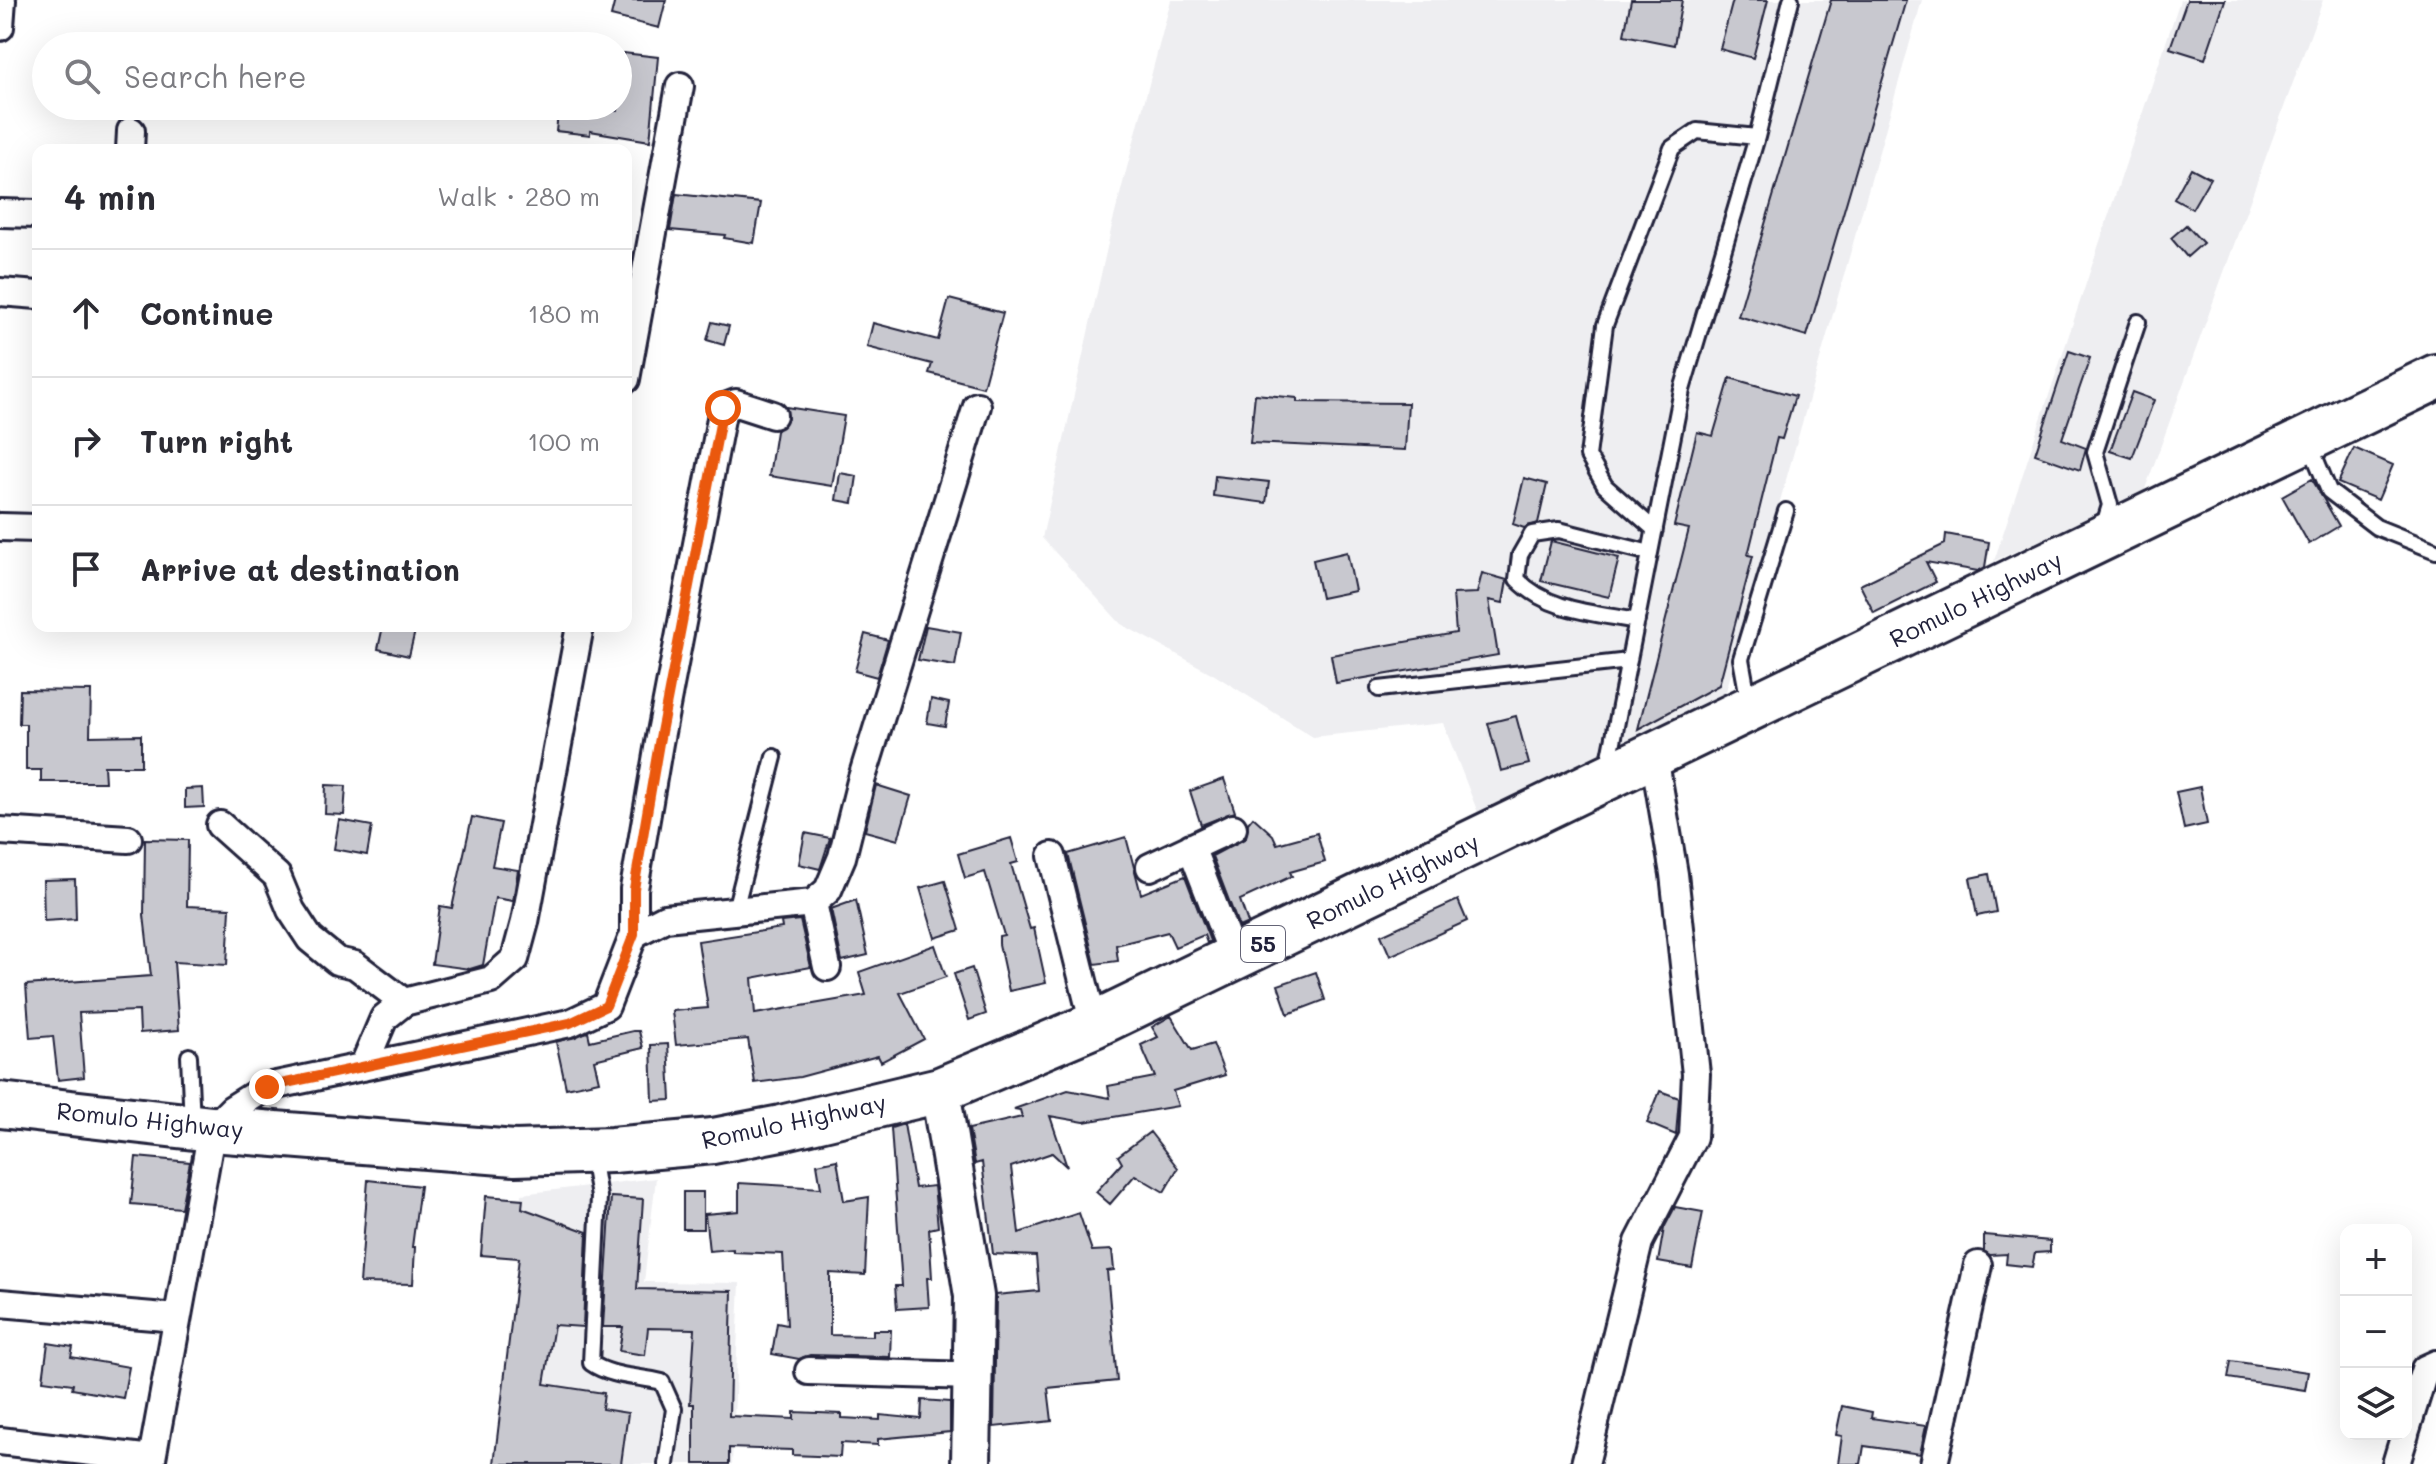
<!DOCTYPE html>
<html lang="en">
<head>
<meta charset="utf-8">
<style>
	body { margin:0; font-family:Mali,sans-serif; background:#f2f2f3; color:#2b2b33 }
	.controls { position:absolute; right:24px; bottom:24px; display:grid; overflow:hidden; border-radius:16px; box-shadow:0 8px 32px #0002 }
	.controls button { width:72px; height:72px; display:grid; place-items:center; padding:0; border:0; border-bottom:2px solid #e1e1e2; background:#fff; color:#2b2b33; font:40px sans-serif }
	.stop { position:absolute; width:24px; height:24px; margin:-18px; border:6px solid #ea580c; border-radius:50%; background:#fff }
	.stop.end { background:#ea580c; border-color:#fff; box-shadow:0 2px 8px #0008 }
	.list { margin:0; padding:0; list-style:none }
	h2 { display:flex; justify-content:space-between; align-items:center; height:104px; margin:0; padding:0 32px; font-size:34px }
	h2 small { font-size:26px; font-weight:400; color:#7c7c81 }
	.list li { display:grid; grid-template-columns:52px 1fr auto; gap:24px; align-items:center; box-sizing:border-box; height:128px; padding:0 32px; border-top:2px solid #e1e1e2 }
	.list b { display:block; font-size:30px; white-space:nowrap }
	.list em { font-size:26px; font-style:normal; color:#7c7c81 }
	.icon { flex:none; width:44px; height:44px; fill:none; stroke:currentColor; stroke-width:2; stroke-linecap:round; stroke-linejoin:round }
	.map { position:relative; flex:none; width:2436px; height:1464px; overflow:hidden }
	.search { position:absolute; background:#fff; box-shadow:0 8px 32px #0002; left:32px; top:32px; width:600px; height:88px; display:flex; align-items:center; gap:20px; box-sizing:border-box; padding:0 28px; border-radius:44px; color:#7c7c81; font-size:30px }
	.panel { position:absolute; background:#fff; box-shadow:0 8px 32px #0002; left:32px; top:144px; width:600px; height:488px; border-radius:16px }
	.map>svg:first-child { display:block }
</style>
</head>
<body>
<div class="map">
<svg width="2436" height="1464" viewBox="0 0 2436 1464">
	<rect width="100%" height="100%" fill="#fff"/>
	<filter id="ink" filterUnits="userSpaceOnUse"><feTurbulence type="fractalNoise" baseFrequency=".0125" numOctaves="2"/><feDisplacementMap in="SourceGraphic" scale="16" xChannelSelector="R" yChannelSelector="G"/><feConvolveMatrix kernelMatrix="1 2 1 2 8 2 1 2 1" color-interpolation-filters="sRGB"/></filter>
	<g filter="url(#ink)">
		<path fill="#eeeef1" d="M1171 0H1922L1723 702 1480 818 1443 723 1313 737 1213 674 1121 624 1042 538 1113 221Z
			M2180 0H2323L2144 492 1994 561Z
			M656 1178 644 1282 740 1283 732 1464H503L521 1194Z"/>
		<path fill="#c8c8cf" stroke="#22223b" stroke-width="2" d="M615 0H666L659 28 611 16Z
			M1631 0H1682L1674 45 1624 35Z
			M1733 0H1768L1753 58 1720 49Z
			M1831 0H1906L1807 336 1738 316Z
			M2187 0H2225L2205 59 2170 48Z
			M623 53 658 57 650 141 590 131V135L556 131 559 106 618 111Z
			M2191 168 2210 178 2192 209 2174 199Z
			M676 194 761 203 754 243 724 238 725 235 670 230Z
			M2186 225 2203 243 2187 257 2171 238Z
			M949 299 1003 313 983 387 929 373 932 364 867 347 873 323 938 340Z
			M712 322 729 326 724 345 707 340Z
			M2069 351 2090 358 2062 439 2086 448 2080 470 2035 454Z
			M1730 378 1795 396 1782 439 1777 438 1748 555 1753 556 1719 685 1638 729 1689 529 1674 526 1697 432 1713 436Z
			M2132 392 2154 400 2132 458 2110 451Z
			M1255 394 1297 398V402L1408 403 1405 450 1250 443Z
			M786 407 844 416 832 486 769 476 776 431 788 419Z
			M2354 448 2393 465 2378 500 2338 483Z
			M840 473 857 476 853 503 836 500Z
			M1215 476 1269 482 1266 503 1213 496Z
			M1524 478 1547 484 1538 523 1524 528 1513 524Z
			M2312 479 2339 526 2309 544 2282 496Z
			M1946 534 1989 542 1985 567 1978 571 1926 562 1936 582 1874 613 1860 585 1945 544Z
			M1551 541 1619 558 1609 597 1541 581Z
			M1347 552 1355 591 1321 598 1313 560Z
			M1482 573 1507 580 1503 603 1489 600 1498 655 1336 683 1331 655 1456 633 1453 594 1477 593Z
			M383 626 415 631 409 656 378 649Z
			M926 626 961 632 955 666 918 660Z
			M865 634 888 640 877 677 855 671Z
			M20 690 91 691 90 736 141 735V766H104L105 782H41V770H26V724H19Z
			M931 699 949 703 945 726 927 723Z
			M1516 716 1529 764 1501 771 1488 723Z
			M1224 779 1235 812 1201 825 1190 791Z
			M326 785 346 786 344 815 325 814Z
			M876 785 911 796 898 840 865 831Z
			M2200 787 2207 824 2184 829 2176 792Z
			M203 788 204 807 185 808V789Z
			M472 817 501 823 492 866 518 870 513 901 495 898 483 965 470 969 432 964 440 906 452 908Z
			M1253 817 1273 835 1277 844 1317 833 1325 862 1290 872 1292 876 1240 900 1248 923 1239 927 1212 856 1246 838 1248 823Z
			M339 820 372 826 367 855 334 849Z
			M805 833 830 838 820 869 799 864Z
			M1126 837 1141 894 1185 876 1210 941 1207 943 1204 935 1175 947 1168 932 1116 945 1118 961 1095 964 1068 854Z
			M1011 838 1018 862 1011 864 1030 929 1034 928 1046 983 1009 991 999 944V936L1004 935 985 872 965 878 958 854Z
			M145 839 188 840 187 906 230 908 227 965 174 962 179 1030 140 1033 139 1011 79 1013 84 1077 58 1080 53 1036 30 1038 26 985 151 976 144 915Z
			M1989 874 1996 912 1977 916 1970 878Z
			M75 879 76 919 44 921 43 880Z
			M945 881 960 930 935 938 920 888Z
			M856 900 868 955 842 961 831 909Z
			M1458 900 1467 921 1390 956 1381 935Z
			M800 920 811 967 752 978 755 1014 866 995 859 972 935 945 946 977 900 993 924 1039 881 1062 878 1056 800 1077 755 1083 748 1039 676 1045 672 1011 708 1008 698 941 782 928 781 922Z
			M972 968 986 1014 969 1020 954 974Z
			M1316 972 1325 1000 1288 1014 1278 985Z
			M1171 1016 1192 1050 1213 1044 1225 1075 1173 1091 1178 1106 1084 1122 1050 1116 1067 1167 1052 1153 1011 1167 1019 1233 1079 1213 1092 1251 1112 1250 1114 1270 1107 1271 1117 1381 1048 1388 1052 1421 994 1427 996 1295 1039 1291 1036 1256 993 1254 982 1162 975 1164 969 1129 1022 1117 1020 1110 1014 1109 1068 1090 1110 1098 1108 1086 1155 1077 1141 1045 1158 1037 1152 1027Z
			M633 1031H639L643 1048 594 1060 599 1081 566 1088 556 1042 588 1032 590 1041Z
			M668 1044 671 1100 653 1101 651 1045Z
			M1660 1091 1679 1098 1676 1135 1647 1123Z
			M904 1124 915 1188 934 1186 938 1227 929 1229 932 1278H927L929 1307 897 1309 895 1286H902L891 1128Z
			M1150 1132 1178 1168 1164 1192 1135 1175 1110 1204 1096 1192 1122 1163 1118 1156Z
			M136 1157 190 1162 181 1208 131 1204Z
			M837 1160 844 1201 869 1197 865 1275 830 1273V1335L873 1336V1330H891L890 1357 810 1355 799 1359 772 1354 777 1323 787 1325 783 1254 733 1252V1249L709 1251 705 1214 739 1211V1183L821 1188 817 1164Z
			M368 1180 420 1186 412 1247H415L413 1284 360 1283Z
			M683 1192H703V1229H683Z
			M486 1196 523 1199 522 1208 587 1232 583 1327 554 1325 544 1384 604 1393 602 1409 628 1413 621 1464H494L519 1258 481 1255Z
			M611 1197 643 1199 637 1289 732 1291 729 1416 794 1419V1412L842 1414V1418L880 1420V1415L921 1419 922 1400 950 1402V1432L878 1439V1445L841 1443 840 1457 792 1455V1450L729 1448V1464H694V1404H690L695 1329 648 1328 645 1355 619 1351 623 1327H603Z
			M1675 1207 1703 1212 1692 1268 1658 1262 1664 1228Z
			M1984 1235 2050 1241V1252L2035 1253 2032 1267 2006 1264 2007 1254 1990 1255 1984 1251Z
			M48 1343 73 1347 71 1357 129 1367 123 1398 72 1389 73 1384 43 1380Z
			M2231 1361 2308 1372 2305 1390 2228 1378Z
			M1842 1406 1872 1412 1871 1418 1926 1426 1920 1454 1864 1446 1861 1464H1838L1842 1436 1836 1435Z"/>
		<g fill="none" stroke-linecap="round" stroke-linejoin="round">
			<defs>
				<path id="lane" d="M2309 443 2329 491 2376 527 2436 551
					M2103 528 2110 505 2095 452 2138 322
					M1655 530 1605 486 1588 456 1605 325 1672 148 1697 131 1757 137
					M1637 621C1595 613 1547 611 1517 579L1520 555 1532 534 1559 530 1650 553
					M1379 689 1629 661
					M1749 703 1741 659 1786 511
					M1608 767 1682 390 1757 137 1791 0
					M735 910 774 757
					M189 1056 192 1124
					M592 1156 599 1197 591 1363C611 1377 638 1376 662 1382L674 1409 666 1464"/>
				<path id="street" d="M0 27 2 0
					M130 150 131 131
					M0 213 38 214
					M0 292 38 295
					M626 379 680 86
					M0 527 38 528
					M220 825 277 876 291 910 310 939 337 961 355 965 404 1002
					M0 831 128 839
					M1191 847 1234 958
					M1052 856 1094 1025
					M1150 867 1233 828
					M813 903 827 967
					M634 934V889L659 743 723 408 736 403 773 415
					M363 1067 384 1018 404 1002 491 980 515 959 525 922 580 626
					M0 1303 177 1318
					M809 1371 972 1376
					M2406 1430 2425 1369 2436 1364
					M0 1441 152 1459
					M151 1464 212 1129 232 1109 267 1087 570 1023 606 1006 634 934 665 918 813 903 828 890 842 857 861 781 977 406
					M1585 1464 1639 1242 1693 1137 1696 1074 1674 874 1654 756
					M1934 1464 1978 1265
					M2396 1464 2405 1434"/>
				<path id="secondary" d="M940 1090 974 1296 971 1464"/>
				<path id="highway" d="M0 1105 212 1129 515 1153 612 1150 713 1141 781 1128 940 1090 1094 1025 2436 377"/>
			</defs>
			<use href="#lane" stroke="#22223b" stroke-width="20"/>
			<use href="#street" stroke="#22223b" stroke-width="32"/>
			<use href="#secondary" stroke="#22223b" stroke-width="44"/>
			<use href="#highway" stroke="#22223b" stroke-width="50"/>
			<use href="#lane" stroke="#fff" stroke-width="14"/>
			<use href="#street" stroke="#fff" stroke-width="26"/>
			<use href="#secondary" stroke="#fff" stroke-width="38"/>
			<use href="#highway" stroke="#fff" stroke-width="44"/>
		</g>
	</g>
	<g fill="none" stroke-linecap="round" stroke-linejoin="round" filter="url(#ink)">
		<path stroke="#ea580c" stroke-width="10" d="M267 1087 570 1023 606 1006 634 934V889L659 743 723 408"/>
	</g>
	<g text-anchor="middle" stroke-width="6" stroke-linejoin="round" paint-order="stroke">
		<rect fill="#fff" stroke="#646476" stroke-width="2" x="1241" y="926" width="44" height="36" rx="6"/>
		<g font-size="22" font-weight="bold" fill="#22223b">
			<text x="1263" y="952">55</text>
		</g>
		<g font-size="24" fill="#22223b" stroke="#fff">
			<text transform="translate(1976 600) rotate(-26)" y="8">Romulo Highway</text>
			<text transform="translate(1393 882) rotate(-26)" y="8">Romulo Highway</text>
			<text transform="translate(150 1121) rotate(6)" y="8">Romulo Highway</text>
			<text transform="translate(794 1122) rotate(-12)" y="8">Romulo Highway</text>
		</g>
	</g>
</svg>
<div class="controls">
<button>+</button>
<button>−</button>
<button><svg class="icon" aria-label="layers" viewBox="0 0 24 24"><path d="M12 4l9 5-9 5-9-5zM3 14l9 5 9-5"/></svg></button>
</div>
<div class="stop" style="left:723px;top:408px"></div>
<div class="stop end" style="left:267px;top:1087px"></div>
<div class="search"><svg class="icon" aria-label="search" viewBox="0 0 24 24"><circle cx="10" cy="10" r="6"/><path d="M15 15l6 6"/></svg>Search here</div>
<section class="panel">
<h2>4 min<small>Walk · 280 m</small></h2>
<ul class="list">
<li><svg class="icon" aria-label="ahead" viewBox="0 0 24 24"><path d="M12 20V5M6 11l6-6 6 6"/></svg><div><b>Continue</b></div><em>180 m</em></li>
<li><svg class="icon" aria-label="right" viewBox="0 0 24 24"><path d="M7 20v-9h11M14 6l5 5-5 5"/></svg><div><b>Turn right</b></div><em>100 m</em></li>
<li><svg class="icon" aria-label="arrive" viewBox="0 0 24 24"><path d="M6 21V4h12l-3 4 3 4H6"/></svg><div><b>Arrive at destination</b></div></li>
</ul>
</section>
</div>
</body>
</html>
